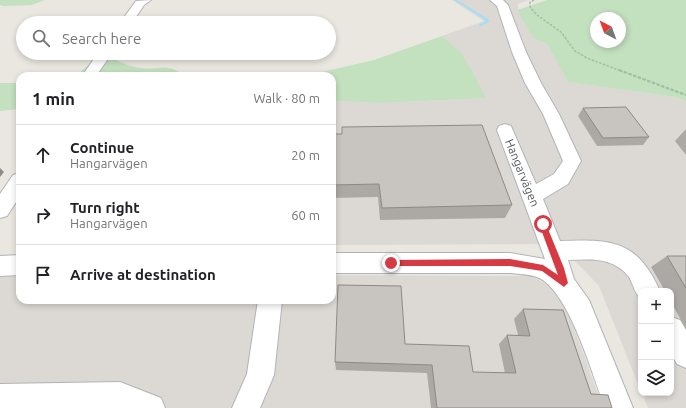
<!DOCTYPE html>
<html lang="en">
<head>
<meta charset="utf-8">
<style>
	body { margin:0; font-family:Ubuntu,sans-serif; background:#f2f2f2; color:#202124 }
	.controls { position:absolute; right:12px; bottom:12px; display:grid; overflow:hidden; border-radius:8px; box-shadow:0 2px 6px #0003 }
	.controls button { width:36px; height:36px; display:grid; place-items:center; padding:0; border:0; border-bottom:1px solid #e0e0e0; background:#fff; color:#202124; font:20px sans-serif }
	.compass { position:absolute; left:590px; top:12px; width:36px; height:36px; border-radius:50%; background:#fff; box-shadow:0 2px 6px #0003; rotate:319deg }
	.stop { position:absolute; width:12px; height:12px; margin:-9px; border:3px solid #d63a42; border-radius:50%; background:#fff }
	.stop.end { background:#d63a42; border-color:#fff; box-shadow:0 1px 4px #0008 }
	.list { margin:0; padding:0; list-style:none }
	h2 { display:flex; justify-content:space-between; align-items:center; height:52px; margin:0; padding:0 16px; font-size:17px }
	h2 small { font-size:13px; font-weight:400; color:#757577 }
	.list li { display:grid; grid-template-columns:26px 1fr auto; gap:12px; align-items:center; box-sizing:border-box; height:60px; padding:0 16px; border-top:1px solid #e0e0e0 }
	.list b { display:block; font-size:15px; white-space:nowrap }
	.list p { margin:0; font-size:13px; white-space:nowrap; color:#757577 }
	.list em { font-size:13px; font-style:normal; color:#757577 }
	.icon { flex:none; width:22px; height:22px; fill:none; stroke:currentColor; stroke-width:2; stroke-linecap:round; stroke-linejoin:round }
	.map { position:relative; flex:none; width:686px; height:408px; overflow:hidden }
	.search { position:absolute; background:#fff; box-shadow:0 2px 6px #0003; left:16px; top:16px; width:320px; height:44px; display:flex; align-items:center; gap:10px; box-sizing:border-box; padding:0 14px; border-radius:22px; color:#757577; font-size:15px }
	.panel { position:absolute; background:#fff; box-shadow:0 2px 6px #0003; left:16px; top:72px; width:320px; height:232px; border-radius:12px }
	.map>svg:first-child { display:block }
</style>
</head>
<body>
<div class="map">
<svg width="686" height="408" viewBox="0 0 686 408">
	<rect width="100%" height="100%" fill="#eae7e0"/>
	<path fill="#dcd9d5" d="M452 0H529L518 4V10L533 38 547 44 569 82 676 97 686 102V408H648L642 393H671V291H641V392L599 286 572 258 537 244 332 245V101L383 103 485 98 473 72 461 52 442 36 484 21Z
		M0 274H20V300H332V275L532 276 550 287 565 303 603 408H0Z"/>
	<path fill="#c3e0bf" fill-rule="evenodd" d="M0 0H45L32 5 3 6 0 5Z
		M547 0H686V102L676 97 568 82 547 44 533 38 517 10ZM596 18H620V42H596Z
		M442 36 461 52 473 72 486 98 383 103 332 101V76H305L374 60Z
		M103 54C115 59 128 67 141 68 158 70 165 63 181 73L259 74 273 76H80L81 71Z
		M0 83H20V109L0 111Z"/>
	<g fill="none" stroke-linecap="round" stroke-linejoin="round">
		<path fill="#a5ddf5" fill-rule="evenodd" d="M454 0H457L488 19 489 22 481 26H479V24L485 22V20Z"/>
		<defs>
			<path id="minor" d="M151 0 144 5 132 23H120L136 1Z
				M490 0H503L508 5 526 52 541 83 559 114 581 161 568 184 543 199 560 241C612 239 637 240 660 291H641V299C635 294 633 284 629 277 614 257 590 259 568 260L574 279 589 300 633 408H605C593 377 569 289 537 277 529 274 519 274 510 273H332V253H510L545 259 497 130 499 126 505 124 511 126 536 184 554 174 563 161 543 114 525 83 512 52 497 6Z
				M98 53H112L96 76H82Z
				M20 173V196L7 216 0 218V194L13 175Z
				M20 255V275L0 276V256Z
				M258 300H282L274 375 260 408H232L247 374Z
				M671 317 680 320 686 330V368L677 364 671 354Z
				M120 382 161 398 165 408H0V384Z"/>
		</defs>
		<use href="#minor" stroke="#b1b4b7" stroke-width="2"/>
		<path stroke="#9ac2a0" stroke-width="1.5" stroke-dasharray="2.5 1.5" stroke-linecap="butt" d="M534 0 530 2V7L537 15 561 32 575 51 587 58 621 71"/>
		<path stroke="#9ac2a0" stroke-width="2" stroke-dasharray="3.5 1.5" stroke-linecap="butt" d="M619 70 686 95"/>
		<use href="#minor" fill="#fff" fill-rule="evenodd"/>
	</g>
	<path fill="#aca9a5" d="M583 108 649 137 643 145 597 146 578 116Z
		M686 129V155L675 141Z
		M332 134 512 205 505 218 380 220 378 197 332 198Z
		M667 256H686V329L671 302V291H665L651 267Z
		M523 309 591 394 612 408H431L427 373 336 370 335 362 405 344 473 372 505 373 499 344 507 335H518L514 319Z"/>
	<path fill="#8c8986" d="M0 168 4 172 0 177Z"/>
	<path fill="#c8c4c0" stroke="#8c8986" d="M626 107 649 137 603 138 583 108Z
		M482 125 512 205 382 208 379 184 332 185V134H342V127Z
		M667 256H686V288Z
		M338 285 401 286 405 344 469 346 473 372 516 373 507 335 530 336 523 309 563 310 591 394 608 395 612 408H437L432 365 335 362Z"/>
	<path fill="#d63a42" d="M543 221 546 224 564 268 568 283 564 287 542 271 510 266H391L388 263 391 260 510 259 543 265 558 275 539 224Z"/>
	<g text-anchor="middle" stroke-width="3" stroke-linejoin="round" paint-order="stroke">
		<g font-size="12" fill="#595d60" stroke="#fff">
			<text transform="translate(522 173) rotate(68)" y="4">Hangarvägen</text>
		</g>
	</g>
</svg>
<div class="controls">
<button>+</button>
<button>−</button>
<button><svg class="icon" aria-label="layers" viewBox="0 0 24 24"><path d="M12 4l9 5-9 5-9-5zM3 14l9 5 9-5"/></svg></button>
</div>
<svg class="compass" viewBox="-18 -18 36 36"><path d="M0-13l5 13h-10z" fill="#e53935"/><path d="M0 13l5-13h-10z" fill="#757577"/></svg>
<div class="stop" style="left:543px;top:224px"></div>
<div class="stop end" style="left:391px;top:263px"></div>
<div class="search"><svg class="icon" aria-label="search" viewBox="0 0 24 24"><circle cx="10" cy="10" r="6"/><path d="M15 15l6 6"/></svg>Search here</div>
<section class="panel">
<h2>1 min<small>Walk · 80 m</small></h2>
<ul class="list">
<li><svg class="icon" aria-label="ahead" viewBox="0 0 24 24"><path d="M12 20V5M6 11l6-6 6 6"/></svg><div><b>Continue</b><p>Hangarvägen</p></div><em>20 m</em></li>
<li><svg class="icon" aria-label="right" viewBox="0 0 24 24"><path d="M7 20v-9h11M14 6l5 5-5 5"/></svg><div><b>Turn right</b><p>Hangarvägen</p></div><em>60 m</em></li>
<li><svg class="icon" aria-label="arrive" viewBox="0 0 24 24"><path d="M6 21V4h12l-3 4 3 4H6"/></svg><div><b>Arrive at destination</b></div></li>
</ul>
</section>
</div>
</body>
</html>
